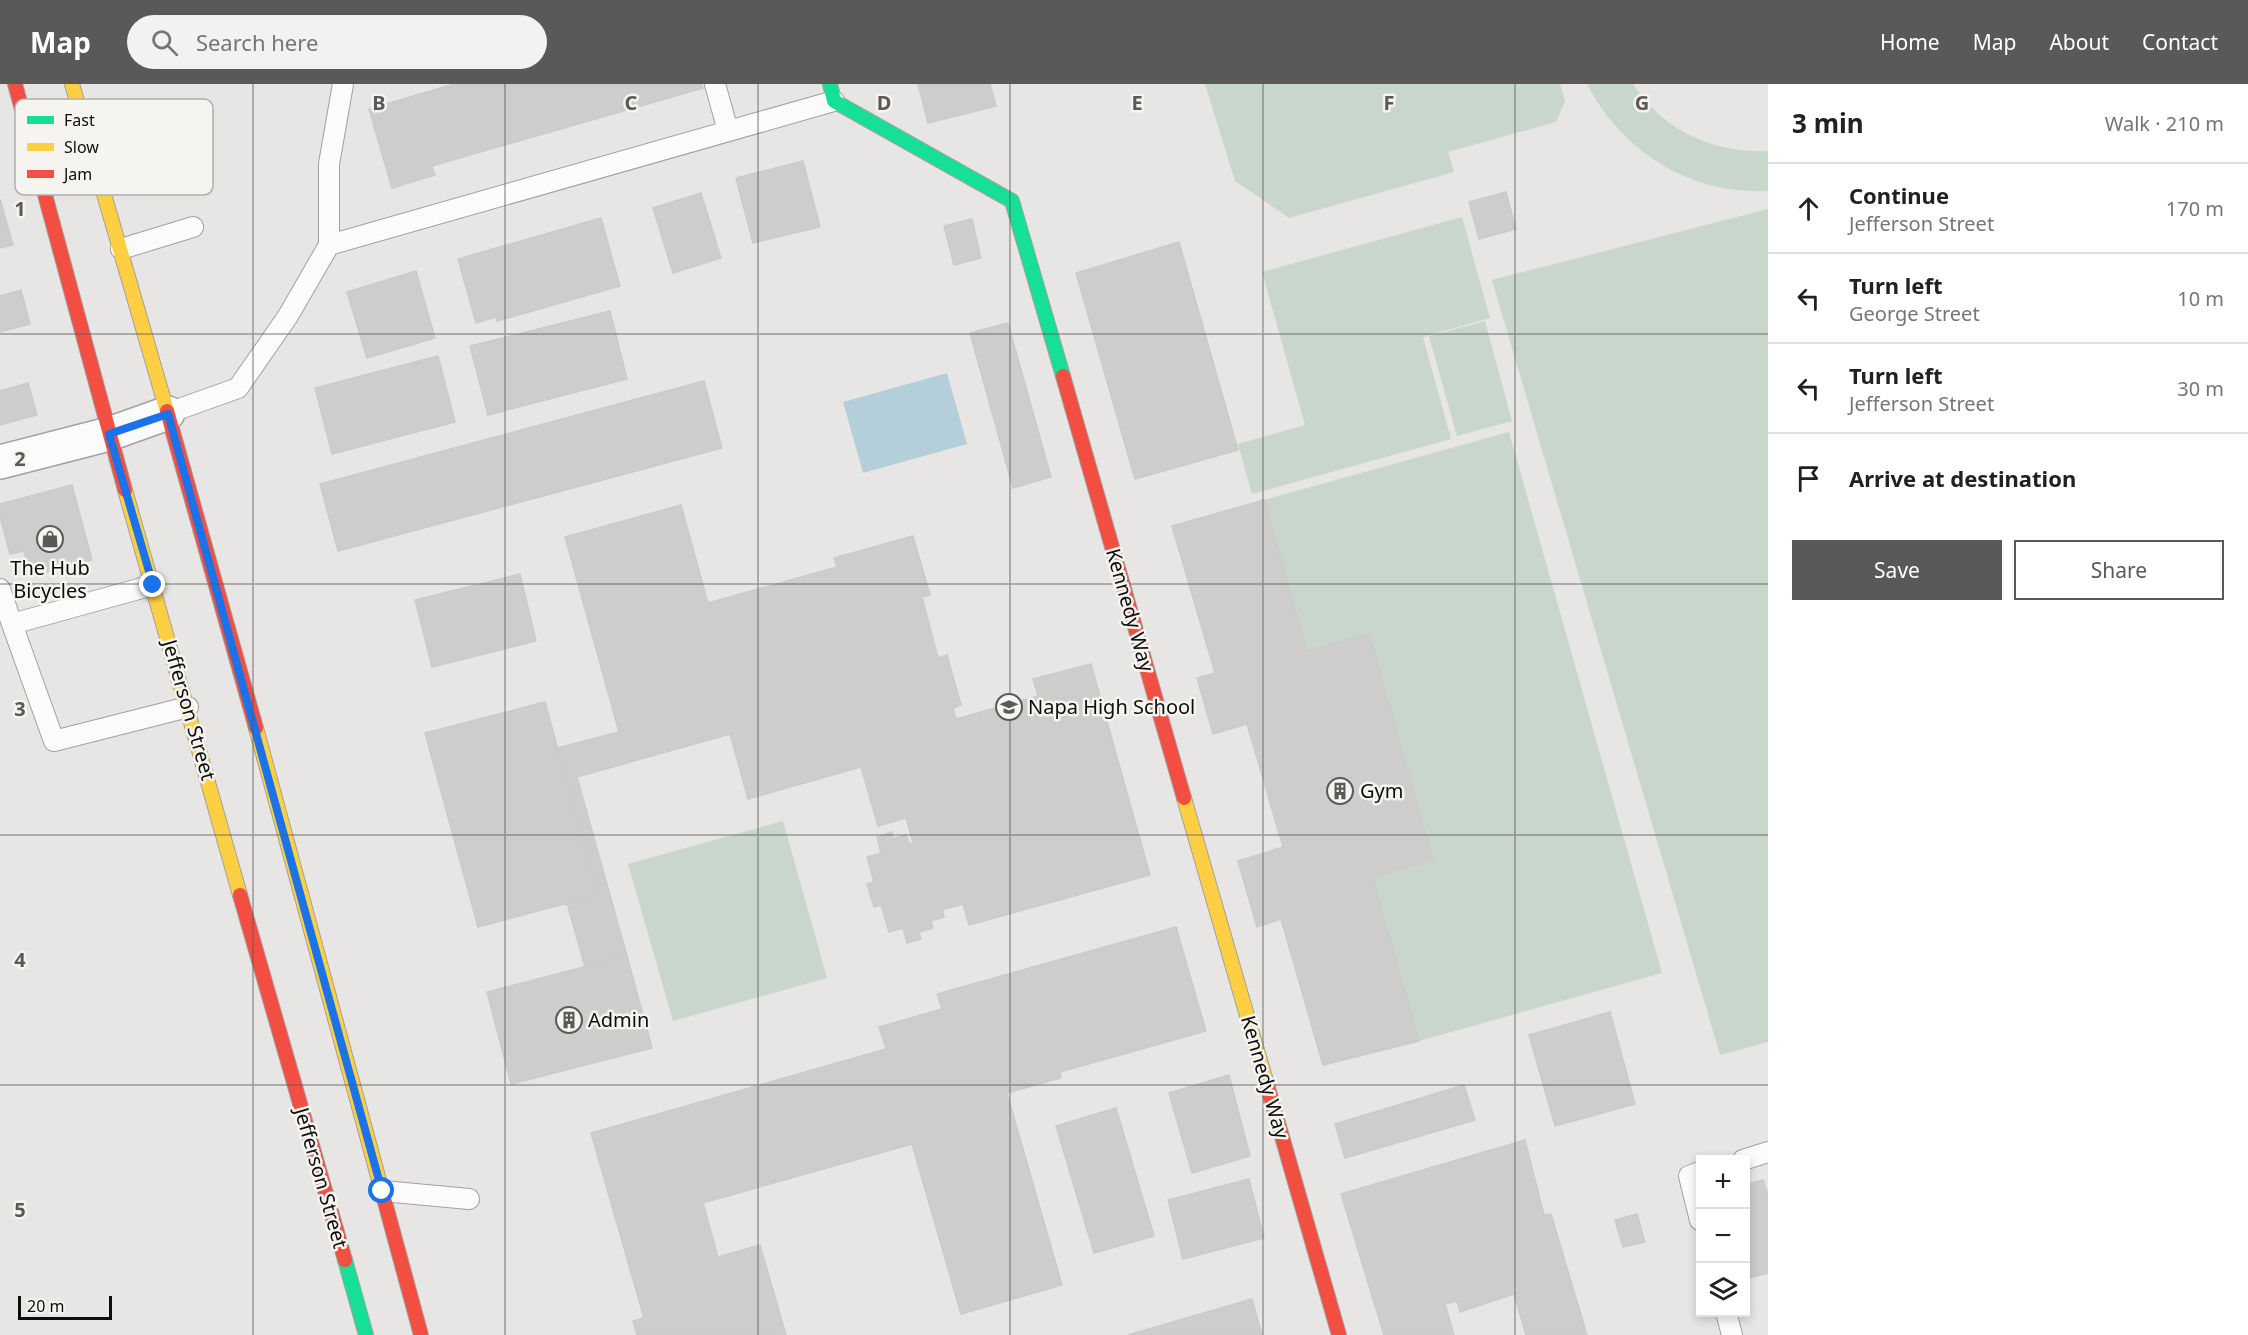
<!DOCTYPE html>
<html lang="en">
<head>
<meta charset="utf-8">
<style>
	body { margin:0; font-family:"Noto Sans",sans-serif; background:#f2f2f2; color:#202124 }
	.controls { position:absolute; right:18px; bottom:18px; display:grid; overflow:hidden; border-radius:0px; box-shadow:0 3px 9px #0003 }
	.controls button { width:54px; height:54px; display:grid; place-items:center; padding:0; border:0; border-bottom:2px solid #e0e0e0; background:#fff; color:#202124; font:30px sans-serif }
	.scale { position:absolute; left:18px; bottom:15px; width:94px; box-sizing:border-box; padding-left:6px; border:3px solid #0e0d0c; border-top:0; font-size:16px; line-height:21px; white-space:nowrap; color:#0e0d0c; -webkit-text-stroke:4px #f5f4f0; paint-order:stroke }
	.stop { position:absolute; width:18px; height:18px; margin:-14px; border:4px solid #1a73e8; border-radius:50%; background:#fff }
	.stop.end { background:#1a73e8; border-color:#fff; box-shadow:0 2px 6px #0008 }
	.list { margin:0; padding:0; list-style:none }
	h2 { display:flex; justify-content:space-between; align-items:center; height:78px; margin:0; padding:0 24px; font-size:26px }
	h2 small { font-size:20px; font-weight:400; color:#757577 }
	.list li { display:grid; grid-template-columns:39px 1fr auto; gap:18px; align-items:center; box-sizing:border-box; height:90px; padding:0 24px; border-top:2px solid #e0e0e0 }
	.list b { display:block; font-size:22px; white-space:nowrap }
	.list p { margin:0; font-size:20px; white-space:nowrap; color:#757577 }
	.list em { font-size:20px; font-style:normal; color:#757577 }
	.actions { display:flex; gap:12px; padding:18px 24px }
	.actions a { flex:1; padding:14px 0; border:2px solid #5a5958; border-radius:0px; text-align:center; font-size:21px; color:#5a5958 }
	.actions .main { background:#5a5958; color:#fff }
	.icon { flex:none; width:33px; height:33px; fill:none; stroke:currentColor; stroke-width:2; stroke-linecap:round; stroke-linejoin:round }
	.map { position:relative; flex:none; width:1768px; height:1251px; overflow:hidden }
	header { display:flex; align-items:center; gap:36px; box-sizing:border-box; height:84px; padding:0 30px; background:#5a5958; color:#fff }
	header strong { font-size:28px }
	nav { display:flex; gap:33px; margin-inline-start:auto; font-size:21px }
	.search { width:420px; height:54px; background:#f2f2f2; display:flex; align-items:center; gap:15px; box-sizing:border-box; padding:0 21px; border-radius:33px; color:#757577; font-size:22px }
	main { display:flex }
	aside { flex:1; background:#fff }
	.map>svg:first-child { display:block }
</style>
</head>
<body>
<header>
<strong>Map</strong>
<div class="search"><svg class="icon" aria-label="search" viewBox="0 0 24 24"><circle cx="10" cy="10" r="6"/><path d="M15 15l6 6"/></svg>Search here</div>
<nav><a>Home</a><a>Map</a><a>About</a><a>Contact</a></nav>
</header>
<main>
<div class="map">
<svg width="1768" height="1251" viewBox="0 0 1768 1251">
	<rect width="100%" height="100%" fill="#e7e6e4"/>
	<path fill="#c9d6cc" d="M1205 0H1560L1565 17 1556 38 1448 68 1454 88 1289 134 1235 97Z
		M1587 0H1633C1661 46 1716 70 1768 67V107C1691 111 1622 68 1587 0Z
		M1768 125V958L1720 971 1492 196Z
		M1462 133 1490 234 1423 253 1451 355 1252 410 1238 360 1305 341 1262 188Z
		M1485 237 1512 337 1457 352 1429 252Z
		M1509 348 1662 889 1419 957 1372 793 1433 775 1369 550 1307 567 1264 416Z
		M783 737 827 894 673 937 628 780Z"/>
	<path fill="#b4cfda" d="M947 289 967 360 863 389 843 318Z"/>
	<path fill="#cecdcc" stroke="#cccbcb" stroke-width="1.5" d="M454 0H701L703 4 432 82 435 91 392 104 369 25Z
		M918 0H990L996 22 928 39Z
		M803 77 820 143 753 159 736 94Z
		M1506 108 1516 145 1479 155 1469 118Z
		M701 109 721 174 673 189 653 124Z
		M0 115 13 161 0 164Z
		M601 134 620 202 497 237 496 233 476 239 458 175Z
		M972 135 981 174 954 181 944 142Z
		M1179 158 1238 366 1135 395 1076 189Z
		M416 187 435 254 367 274 347 208Z
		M21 206 30 240 0 248V212Z
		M610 227 627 295 488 331 470 262Z
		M1008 239 1051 393 1013 404 970 249Z
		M438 272 455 338 332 370 315 304Z
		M704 297 722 364 338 467 320 400Z
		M28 299 37 331 0 341V307Z
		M72 401 92 476 30 492 24 467 10 470 0 433V420Z
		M1264 416 1307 567 1369 550 1433 776 1372 793 1419 957 1323 981 1281 835 1257 843 1238 777 1283 763 1247 640 1213 650 1197 594 1215 589 1172 442Z
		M681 421 708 519 837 483 834 474 913 452 930 511 922 513 938 574 947 571 961 621 953 624 956 635 1038 612 1033 595 1091 580 1150 791 969 841 963 820 942 826 944 833 931 837 933 844 919 848 921 855 907 859 903 844 889 848 881 821 874 823 867 800 874 798 867 773 881 769 877 753 892 748 893 755 906 751 909 760 913 759 906 734 878 742 861 683 748 715 730 650 577 693 627 872 585 883 567 819 598 811 557 664 619 648 565 453Z
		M520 490 536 557 432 583 415 516Z
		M545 618 598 811 478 843 425 649Z
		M1176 843 1206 947 1060 988 1061 994 1007 1009 1062 1201 961 1230 912 1060 703 1119 718 1173 760 1161 786 1251H637L633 1237 644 1234 591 1049 886 965 879 943 942 925 937 910Z
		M627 872 652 964 511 1000 487 908Z
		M1610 928 1635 1020 1555 1042 1529 951Z
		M1229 991 1250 1072 1192 1089 1169 1009Z
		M1464 1001 1475 1036 1345 1074 1335 1040Z
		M1116 1024 1154 1152 1094 1169 1056 1042Z
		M1525 1056 1544 1131 1551 1130 1587 1251H1526L1514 1210 1460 1228 1457 1217 1445 1220 1454 1251H1384L1341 1110Z
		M1249 1095 1264 1154 1183 1175 1168 1116Z
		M1763 1096 1768 1110V1189L1746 1195V1101Z
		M1637 1130 1645 1158 1623 1163 1615 1136Z
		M1252 1215 1262 1251H1128Z"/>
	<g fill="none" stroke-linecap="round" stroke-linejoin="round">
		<defs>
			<path id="lane" d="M715 0 728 47
				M329 161V80L343 0
				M121 165 193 143
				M168 329 238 304 288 232 329 161 834 17
				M153 501 12 540 54 657 188 623
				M0 505 12 540
				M1743 1076 1768 1068
				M1700 1088 1689 1092 1700 1136
				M383 1107 469 1115
				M1726 1228 1732 1251"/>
			<path id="street" d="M0 378 109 350 168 329"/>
			<path id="fast" d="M830 0 834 17 1012 117 1063 292
				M345 1176 366 1251"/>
			<path id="slow" d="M72 0 167 327
				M125 406 240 811
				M256 644 383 1111
				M1184 714 1268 1004"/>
			<path id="jam" d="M15 0 125 406
				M1063 292 1184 714
				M167 327 256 644
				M240 811 345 1176
				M1268 1004 1339 1251
				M383 1111 421 1251"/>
		</defs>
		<use href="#lane" stroke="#a2a1a0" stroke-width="22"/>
		<use href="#street" stroke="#a2a1a0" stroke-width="36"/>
		<use href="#fast" stroke="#a2a1a0" stroke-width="16"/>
		<use href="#slow" stroke="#a2a1a0" stroke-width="16"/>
		<use href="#jam" stroke="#a2a1a0" stroke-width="16"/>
		<use href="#lane" stroke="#fbfbfb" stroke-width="20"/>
		<use href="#street" stroke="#fbfbfb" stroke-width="33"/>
		<use href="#fast" stroke="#16e098" stroke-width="14"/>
		<use href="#slow" stroke="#ffcf43" stroke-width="14"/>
		<use href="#jam" stroke="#f24e42" stroke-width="14"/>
	</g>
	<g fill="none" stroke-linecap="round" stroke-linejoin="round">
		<path stroke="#1a73e8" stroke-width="8" d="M153 501 109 350 168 330 382 1107"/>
	</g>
	<path fill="none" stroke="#5a5958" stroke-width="1.5" stroke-opacity="0.55" d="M253 0V1251M505 0V1251M758 0V1251M1010 0V1251M1263 0V1251M1515 0V1251M0 250H1768M0 500H1768M0 751H1768M0 1001H1768"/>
	<defs>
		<symbol id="shop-ring" viewBox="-11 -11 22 22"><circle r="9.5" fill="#f5f4f0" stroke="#5a5958" stroke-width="1.5"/><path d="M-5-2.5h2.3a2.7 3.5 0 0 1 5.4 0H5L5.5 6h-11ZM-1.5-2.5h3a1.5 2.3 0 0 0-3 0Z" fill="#5a5958"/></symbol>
		<symbol id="school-ring" viewBox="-11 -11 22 22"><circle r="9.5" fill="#f5f4f0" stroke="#5a5958" stroke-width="1.5"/><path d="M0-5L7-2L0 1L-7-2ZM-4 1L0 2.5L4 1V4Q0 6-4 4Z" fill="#5a5958"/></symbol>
		<symbol id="building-ring" viewBox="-11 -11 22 22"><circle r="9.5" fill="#f5f4f0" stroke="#5a5958" stroke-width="1.5"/><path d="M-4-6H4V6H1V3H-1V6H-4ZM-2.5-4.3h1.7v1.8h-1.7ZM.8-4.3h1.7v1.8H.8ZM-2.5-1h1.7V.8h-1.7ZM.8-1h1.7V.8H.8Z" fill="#5a5958"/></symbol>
	</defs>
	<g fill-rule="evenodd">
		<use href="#shop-ring" x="35" y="440" width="30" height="30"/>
		<use href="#school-ring" x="994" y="608" width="30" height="30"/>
		<use href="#building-ring" x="1325" y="692" width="30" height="30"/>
		<use href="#building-ring" x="554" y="921" width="30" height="30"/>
	</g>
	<g text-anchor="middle" stroke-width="5" stroke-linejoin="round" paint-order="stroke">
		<g font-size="20" fill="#0e0d0c" stroke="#f5f4f0" text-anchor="start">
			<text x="50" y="491" text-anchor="middle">The Hub<tspan x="50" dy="23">Bicycles</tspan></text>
			<text x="1028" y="630">Napa High School</text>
			<text x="1360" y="714">Gym</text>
			<text x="588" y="943">Admin</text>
		</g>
		<g font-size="20" fill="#0e0d0c" stroke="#f5f4f0">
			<text transform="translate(1130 526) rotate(74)" y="7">Kennedy Way</text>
			<text transform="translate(189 626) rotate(74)" y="7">Jefferson Street</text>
			<text transform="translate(1265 993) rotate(74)" y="7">Kennedy Way</text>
			<text transform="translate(321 1094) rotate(74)" y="7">Jefferson Street</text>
		</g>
	</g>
	<rect x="15" y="15" width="198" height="96" rx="9" fill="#f5f4f0" stroke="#b0afac" stroke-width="1.5"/>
	<rect x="27" y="32" width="27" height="8" fill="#16e098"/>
	<rect x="27" y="59" width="27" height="8" fill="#ffcf43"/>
	<rect x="27" y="86" width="27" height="8" fill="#f24e42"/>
	<g font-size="16" fill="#0e0d0c">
		<text x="64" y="42">Fast</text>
		<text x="64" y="69">Slow</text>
		<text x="64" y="96">Jam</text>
	</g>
	<g font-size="20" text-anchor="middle" font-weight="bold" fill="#5a5958" stroke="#f5f4f0" stroke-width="5" stroke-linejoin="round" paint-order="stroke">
		<text x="379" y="26">B</text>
		<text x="631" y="26">C</text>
		<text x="884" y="26">D</text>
		<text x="1137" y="26">E</text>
		<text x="1389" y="26">F</text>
		<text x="1642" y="26">G</text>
		<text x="20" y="132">1</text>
		<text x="20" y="382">2</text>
		<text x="20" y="632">3</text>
		<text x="20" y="883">4</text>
		<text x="20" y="1133">5</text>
	</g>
</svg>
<div class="controls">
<button>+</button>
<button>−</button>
<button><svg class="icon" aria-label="layers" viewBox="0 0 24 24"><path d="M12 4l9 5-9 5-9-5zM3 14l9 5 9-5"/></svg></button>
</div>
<div class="scale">20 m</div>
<div class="stop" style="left:382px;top:1107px"></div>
<div class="stop end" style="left:153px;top:501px"></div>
</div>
<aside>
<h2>3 min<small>Walk · 210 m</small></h2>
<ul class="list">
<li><svg class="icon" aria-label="ahead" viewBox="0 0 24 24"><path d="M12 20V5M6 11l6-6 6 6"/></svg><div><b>Continue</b><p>Jefferson Street</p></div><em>170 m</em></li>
<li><svg class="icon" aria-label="left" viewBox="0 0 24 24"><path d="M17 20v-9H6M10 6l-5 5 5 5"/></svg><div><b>Turn left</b><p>George Street</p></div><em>10 m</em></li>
<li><svg class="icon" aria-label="left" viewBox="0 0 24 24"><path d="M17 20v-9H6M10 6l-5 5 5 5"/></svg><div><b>Turn left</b><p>Jefferson Street</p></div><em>30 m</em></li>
<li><svg class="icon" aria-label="arrive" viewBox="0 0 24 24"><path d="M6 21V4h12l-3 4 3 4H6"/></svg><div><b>Arrive at destination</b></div></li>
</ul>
<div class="actions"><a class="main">Save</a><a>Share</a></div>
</aside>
</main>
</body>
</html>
